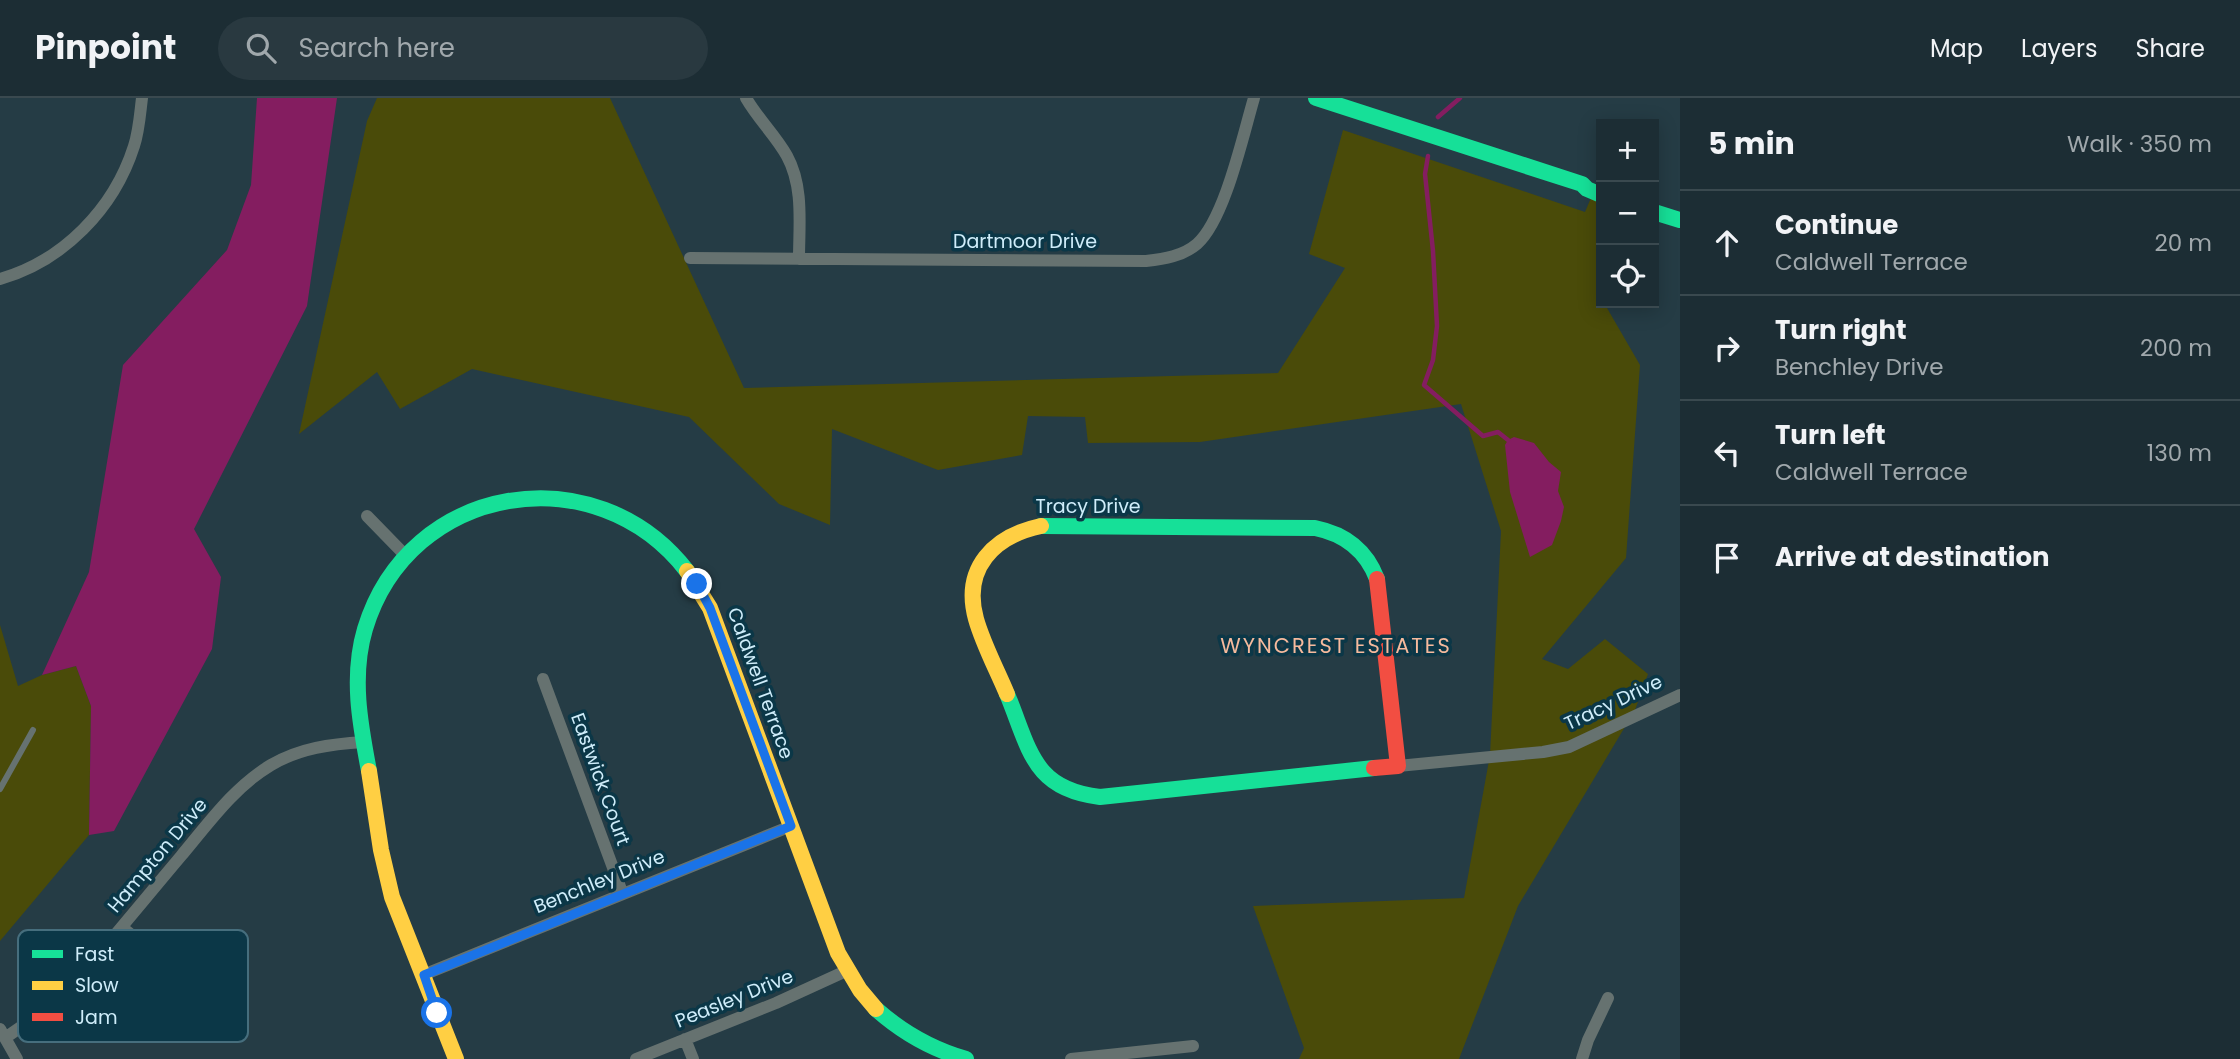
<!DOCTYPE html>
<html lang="en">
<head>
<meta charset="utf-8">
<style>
	body { margin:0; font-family:Poppins,sans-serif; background:#293940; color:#f1f3f6 }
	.controls { position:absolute; right:21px; top:21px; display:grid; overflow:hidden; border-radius:0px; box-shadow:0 4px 18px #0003 }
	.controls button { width:63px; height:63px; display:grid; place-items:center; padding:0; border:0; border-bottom:2px solid #3a494f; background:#1c2d34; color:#f1f3f6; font:35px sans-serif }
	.stop { position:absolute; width:21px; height:21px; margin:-16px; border:5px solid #1a73e8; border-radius:50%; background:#fff }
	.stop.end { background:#1a73e8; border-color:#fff; box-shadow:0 2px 7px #0008 }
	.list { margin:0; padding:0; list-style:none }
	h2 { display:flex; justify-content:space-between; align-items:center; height:91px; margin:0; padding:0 28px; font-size:30px }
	h2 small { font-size:23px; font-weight:400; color:#a0a8ac }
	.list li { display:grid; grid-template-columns:46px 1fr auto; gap:21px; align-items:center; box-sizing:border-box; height:105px; padding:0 28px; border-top:2px solid #3a494f }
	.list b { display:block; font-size:26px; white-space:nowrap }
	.list p { margin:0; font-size:23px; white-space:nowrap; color:#a0a8ac }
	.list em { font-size:23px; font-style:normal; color:#a0a8ac }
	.icon { flex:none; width:38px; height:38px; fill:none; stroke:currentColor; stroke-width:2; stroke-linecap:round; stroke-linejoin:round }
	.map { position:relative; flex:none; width:1680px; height:961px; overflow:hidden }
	header { display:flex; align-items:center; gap:42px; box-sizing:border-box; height:98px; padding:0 35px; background:#1c2d34; border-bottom:2px solid #3a494f }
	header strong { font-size:33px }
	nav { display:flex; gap:38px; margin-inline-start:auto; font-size:24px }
	.search { width:490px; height:63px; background:#293940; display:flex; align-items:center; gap:18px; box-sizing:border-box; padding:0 24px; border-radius:38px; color:#a0a8ac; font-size:26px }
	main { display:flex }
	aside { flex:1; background:#1c2d34 }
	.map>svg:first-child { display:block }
</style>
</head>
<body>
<header>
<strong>Pinpoint</strong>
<div class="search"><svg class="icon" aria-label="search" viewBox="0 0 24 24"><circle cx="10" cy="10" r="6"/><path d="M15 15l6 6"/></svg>Search here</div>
<nav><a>Map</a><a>Layers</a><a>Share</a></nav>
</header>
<main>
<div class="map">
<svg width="1680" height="961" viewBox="0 0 1680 961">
	<rect width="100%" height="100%" fill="#253c45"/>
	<path fill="#4a4b09" d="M377 0H610L744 290 1278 275 1345 170 1309 156 1343 32 1585 114 1593 95 1601 98V205H1608L1607 210 1640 267 1626 460 1542 561 1568 571 1605 541 1648 576 1635 612 1518 808 1459 961H1299L1304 950 1253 808 1464 800 1490 657 1501 433 1461 306 1200 344 1088 345 1085 319 1028 318 1022 357 938 372 832 331 830 427 779 406 689 319 472 271 400 311 377 274 299 336 367 23Z
		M0 527 18 588 42 577 76 568 91 608 89 737 0 843Z"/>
	<path fill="#841d60" d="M257 0H337L307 208 194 431 221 479 212 551 114 733 89 737 91 608 76 568 42 577 89 474 123 267 227 152 251 87Z
		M1514 339 1534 345 1549 364 1561 374 1558 393 1564 409 1561 423 1552 447 1530 459 1510 394 1505 347 1508 342Z"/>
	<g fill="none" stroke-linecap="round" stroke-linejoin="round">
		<path stroke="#841d60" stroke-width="4.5" d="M1438 19 1460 0
			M1428 58 1425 76 1433 153 1437 228 1433 262 1424 287 1483 338 1498 334 1508 342"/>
		<path stroke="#667270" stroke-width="6" d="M0 691 33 632"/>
		<path stroke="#667270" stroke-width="12" d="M746 0C758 21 776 38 787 58 804 89 799 127 799 161
			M690 160 1146 163C1164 161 1183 158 1197 146 1225 121 1243 37 1254 0
			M0 181C63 163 114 111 134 48 139 33 140 16 142 0
			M367 418 405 457
			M543 581 622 794
			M1398 668 1543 654 1569 649 1680 597
			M122 829 238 925
			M423 877 791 728
			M0 931 17 961
			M5 940 51 908 70 890C107 847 144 802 181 758 208 726 234 689 271 667 300 650 331 646 364 644
			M685 941 693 961
			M636 961 776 905 846 873
			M1071 961 1193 948
			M1582 961 1588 942 1608 900"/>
		<path stroke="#16e098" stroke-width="16" d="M1316 0 1582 86 1587 91 1601 97
			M1654 114 1680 122
			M1041 428 1315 430C1345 436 1366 452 1377 481
			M1007 596C1030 651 1032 691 1100 699L1374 670
			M369 673C360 626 351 578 365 531 409 385 596 355 687 473
			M876 911C903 935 931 951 966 961"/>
		<path stroke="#ffcf43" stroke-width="16" d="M687 473 710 510 838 855 860 892 876 911
			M1007 596C997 572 983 546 976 521 962 470 994 438 1041 428
			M369 673 381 752 392 799 456 961"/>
		<path stroke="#f24e42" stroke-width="16" d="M1374 670 1398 668 1377 481"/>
	</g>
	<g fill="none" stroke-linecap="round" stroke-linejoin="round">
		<path stroke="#1a73e8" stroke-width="9" d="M437 915 424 877 791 728 710 510 697 486"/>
	</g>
	<g text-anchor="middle" stroke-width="7" stroke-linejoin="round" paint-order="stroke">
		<g font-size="19" fill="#cfedfa" stroke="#0b3747">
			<text x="1025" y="150">Dartmoor Drive</text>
			<text x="1088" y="415">Tracy Drive</text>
			<text transform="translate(761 585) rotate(70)" y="7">Caldwell Terrace</text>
			<text transform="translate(1613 604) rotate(-25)" y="7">Tracy Drive</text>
			<text transform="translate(601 681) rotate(70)" y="7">Eastwick Court</text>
			<text transform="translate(157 757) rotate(-50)" y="7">Hampton Drive</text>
			<text transform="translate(599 783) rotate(-22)" y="7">Benchley Drive</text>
			<text transform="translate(734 900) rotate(-22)" y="7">Peasley Drive</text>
		</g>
		<g font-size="21" letter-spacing="2" fill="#f6ba9d" stroke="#0b3747">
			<text x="1336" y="555">WYNCREST ESTATES</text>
		</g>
	</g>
	<rect x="18" y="832" width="230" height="112" rx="10" fill="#0b3747" stroke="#466e7d" stroke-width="2"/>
	<rect x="32" y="852" width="31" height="8" fill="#16e098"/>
	<rect x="32" y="883" width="31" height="9" fill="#ffcf43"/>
	<rect x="32" y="915" width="31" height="8" fill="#f24e42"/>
	<g font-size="19" fill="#cfedfa">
		<text x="75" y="863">Fast</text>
		<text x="75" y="894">Slow</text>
		<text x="75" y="926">Jam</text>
	</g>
</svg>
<div class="controls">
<button>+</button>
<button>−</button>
<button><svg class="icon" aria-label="locate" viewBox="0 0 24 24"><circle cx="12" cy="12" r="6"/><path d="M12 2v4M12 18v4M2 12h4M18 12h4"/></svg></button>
</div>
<div class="stop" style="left:437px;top:915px"></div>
<div class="stop end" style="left:697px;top:486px"></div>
</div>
<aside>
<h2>5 min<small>Walk · 350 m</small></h2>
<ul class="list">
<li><svg class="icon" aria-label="ahead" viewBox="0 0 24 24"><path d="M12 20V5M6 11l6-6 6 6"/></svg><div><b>Continue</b><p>Caldwell Terrace</p></div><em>20 m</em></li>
<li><svg class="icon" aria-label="right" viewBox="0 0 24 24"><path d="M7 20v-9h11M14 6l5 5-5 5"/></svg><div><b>Turn right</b><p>Benchley Drive</p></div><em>200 m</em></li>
<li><svg class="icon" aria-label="left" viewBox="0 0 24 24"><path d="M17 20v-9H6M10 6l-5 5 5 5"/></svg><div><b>Turn left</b><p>Caldwell Terrace</p></div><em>130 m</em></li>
<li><svg class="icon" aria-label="arrive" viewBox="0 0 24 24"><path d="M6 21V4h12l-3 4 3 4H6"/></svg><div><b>Arrive at destination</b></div></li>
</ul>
</aside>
</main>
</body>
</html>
